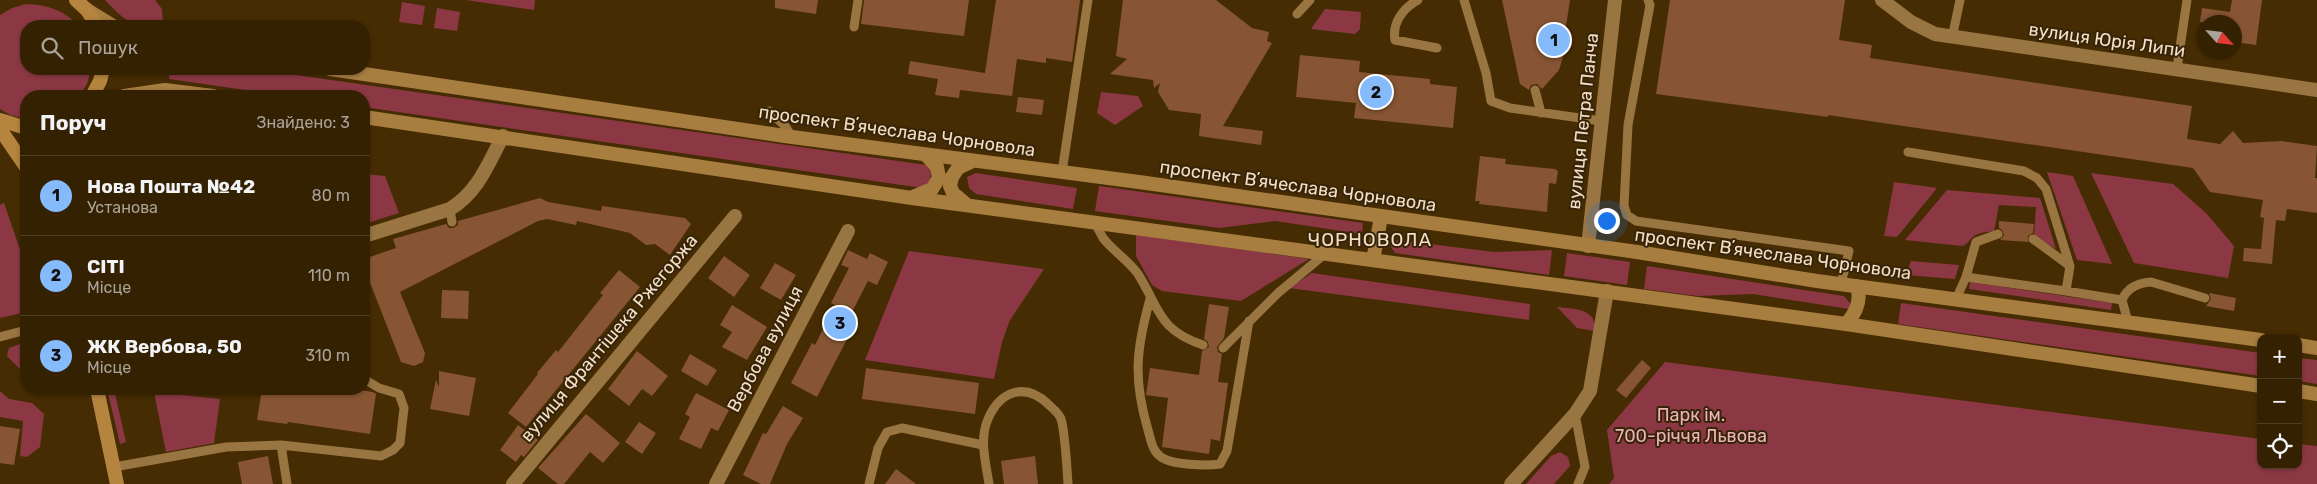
<!DOCTYPE html>
<html lang="uk">
<head>
<meta charset="utf-8">
<style>
	body { margin:0; font-family:Rubik,sans-serif; background:#3c290c; color:#f1f3f6 }
	.controls { position:absolute; right:15px; bottom:15px; display:grid; overflow:hidden; border-radius:10px; box-shadow:0 1px 4px #0004 }
	.controls button { width:45px; height:45px; display:grid; place-items:center; padding:0; border:0; border-bottom:1px solid #4e3e24; background:#342102; color:#f1f3f6; font:25px sans-serif }
	.compass { position:absolute; left:2197px; top:15px; width:45px; height:45px; border-radius:50%; background:#342102; box-shadow:0 1px 4px #0004; rotate:117deg }
	.you { position:absolute; left:1606px; top:220px; width:18px; height:18px; margin:-12px; border:4px solid #fff; border-radius:50%; background:#1a73e8; box-shadow:0 0 0 8px #1a73e833 }
	.badge { display:grid; place-items:center; width:32px; height:32px; border-radius:50%; background:#86bbfb; color:#111; font-size:16px; font-weight:700 }
	.pin { position:absolute; translate:-50% -50%; border:2px solid #fff; box-shadow:0 1px 5px #0006 }
	.list { margin:0; padding:0; list-style:none }
	h2 { display:flex; justify-content:space-between; align-items:center; height:65px; margin:0; padding:0 20px; font-size:21px }
	h2 small { font-size:16px; font-weight:400; color:#a9a399 }
	.list li { display:grid; grid-template-columns:32px 1fr auto; gap:15px; align-items:center; box-sizing:border-box; height:80px; padding:0 20px; border-top:1px solid #4e3e24 }
	.list b { display:block; font-size:19px; white-space:nowrap }
	.list p { margin:0; font-size:16px; white-space:nowrap; color:#a9a399 }
	.list em { font-size:16px; font-style:normal; color:#a9a399 }
	.icon { flex:none; width:28px; height:28px; fill:none; stroke:currentColor; stroke-width:2; stroke-linecap:round; stroke-linejoin:round }
	.map { position:relative; flex:none; width:2317px; height:484px; overflow:hidden }
	.search { position:absolute; background:#342102; box-shadow:0 1px 4px #0004; left:20px; top:20px; width:350px; height:55px; display:flex; align-items:center; gap:12px; box-sizing:border-box; padding:0 18px; border-radius:20px; color:#a9a399; font-size:19px }
	.panel { position:absolute; background:#342102; box-shadow:0 1px 4px #0004; left:20px; top:90px; width:350px; height:305px; border-radius:20px }
	.map>svg:first-child { display:block }
</style>
</head>
<body>
<div class="map">
<svg width="2317" height="484" viewBox="0 0 2317 484">
	<rect width="100%" height="100%" fill="#462c02"/>
	<path fill="#8b3844" d="M105 0H155L162 9 163 26C131 26 127 23 105 0Z
		M466 0H535L534 10Z
		M402 2 425 6 422 25 399 22Z
		M26 4C49 5 63 10 79 26H26V69H91L87 84 80 96H26V119L10 115 0 109V15L12 8Z
		M437 8 460 12 457 31 434 28Z
		M1325 9 1361 12 1360 29 1355 34 1311 29Z
		M170 69H254L926 165 931 171 930 180 922 188 364 107V96H287L169 79Z
		M1101 92 1138 96 1143 106 1115 125 1097 113Z
		M2047 172 2073 176 2112 264 2077 260Z
		M976 173 1077 188 1073 209 976 194 969 188 967 177Z
		M2091 173 2173 184 2206 213 2234 246 2228 278 2134 263Z
		M364 174 385 176 399 213 364 224Z
		M1894 182 1937 188 1897 237 1884 236Z
		M1099 186 1363 223 1362 234 1275 221 1219 228 1095 211Z
		M1947 190 2040 198 2056 249 2034 236 2036 207 1999 205 1994 231C1988 232 1980 232 1974 236 1969 240 1968 244 1962 246L1905 240Z
		M4 203 26 267V312L0 318V205Z
		M1136 235 1309 259 1241 301 1162 291 1152 285 1136 256Z
		M1398 240 1494 252 1552 250 1549 275 1395 253 1391 247 1393 243Z
		M909 251 1044 269 1010 320 1002 342 994 379 865 360Z
		M1567 253 1630 262 1627 285 1564 276Z
		M1911 261 1959 265 1955 279 1906 275Z
		M1647 266 1844 296 1850 303 1849 309 1753 294 1697 296 1644 289Z
		M1312 273 1530 304 1529 320 1289 288Z
		M1970 282 2112 303 2111 310 1969 289Z
		M1901 303 2261 353V376L1898 324Z
		M1557 307C1574 309 1597 308 1595 331L1577 328Z
		M26 342V375L7 356 9 348Z
		M2298 358 2317 360V384L2298 381Z
		M1665 362 2261 439V465H2298V444L2317 446V484H1609L1614 478 1607 430Z
		M107 389H114L126 442 120 444Z
		M0 391 9 399 32 403 44 414 40 447 27 457 20 456 23 421 0 417Z
		M154 392 220 399 214 443 166 452Z
		M1560 452 1568 457 1570 466 1554 484H1526L1551 456Z"/>
	<path fill="#875533" d="M775 0H818L816 14 775 8Z
		M864 0H969L964 36 861 24Z
		M996 0H1080L1072 62 1046 58V63L1017 59 1012 96 960 90 959 98 935 95 938 79 908 74 910 61 985 73Z
		M1123 0H1216L1252 28 1269 32 1267 41 1272 43 1223 126 1263 131 1261 145 1199 136 1201 114 1169 110 1158 92 1160 83 1154 88 1153 80 1110 74 1127 59 1116 56Z
		M1502 0H1570L1564 39 1567 44 1559 70 1542 89 1537 84 1531 85 1529 90 1520 84Z
		M1670 0H1845L1839 40 1872 45 1870 58 2192 106 2187 139 2220 144 2233 131 2243 143 2281 141 2317 146 2315 178H2317V213L2287 209 2285 221 2276 220 2272 264 2243 261 2244 248 2261 249 2264 218 2260 217 2263 200 2210 192 2193 168 1828 115V117L1656 94Z
		M2232 0H2262L2256 45 2234 42V22H2200L2202 8 2230 12Z
		M1300 55 1360 61 1359 72 1430 79V84L1457 87 1453 128 1354 118 1356 103 1296 97Z
		M1018 97 1044 100 1042 115 1016 112Z
		M1480 156 1506 159 1505 164 1555 169 1558 171 1556 184 1549 183 1547 212 1479 204 1480 201H1475Z
		M540 198 548 202 601 211 602 206 685 218 691 224 670 255 655 244 646 245 630 233 577 221 576 225 547 219 538 221 400 292 425 353 423 362 414 366 401 362 369 280 364 259 396 248 393 239 446 224 449 228H453L458 225V221Z
		M1999 221 2034 224 2033 233 2028 236V242L2000 240 2004 235 2002 230 1999 228Z
		M848 250 867 259 870 253 888 262 877 285 868 281 851 314 858 318 817 397 791 383 812 343 815 345 835 305 831 303 849 268 841 265Z
		M724 256 750 275 734 297 708 278Z
		M775 263 796 275 781 300 760 288Z
		M619 270 640 287 526 427 508 413 538 374 537 373 556 350 558 352 603 295 600 293Z
		M442 290 469 291 468 319 441 318Z
		M2209 293 2236 298 2234 311 2206 306 2211 299Z
		M1209 304 1229 307 1224 338 1217 347 1218 352 1222 354 1218 382 1228 383 1220 441 1211 439 1209 454 1162 447 1168 398 1146 395 1150 368 1199 375 1202 351 1209 347 1208 342 1204 339Z
		M732 305 767 327 747 360 722 347 732 332 720 325Z
		M637 351 668 376 652 396 642 389 629 406 608 389Z
		M690 354 717 370 707 386 681 371Z
		M1642 360 1651 368 1626 398 1616 390Z
		M866 368 979 383 975 414 862 399Z
		M439 371 476 378 469 416 430 409 436 380 439 387Z
		M262 389H352L373 392 376 394 370 434 288 422 287 424 257 420Z
		M696 393 729 410 718 431 711 428 701 449 679 439 690 417 685 414Z
		M783 406 803 418 787 444 770 484H761L743 475 763 433 766 434Z
		M586 414 620 443 603 463 590 452 564 484H558L538 468Z
		M639 422 656 433 642 454 625 442Z
		M518 425 538 440 524 457 521 455 516 462 500 450Z
		M0 426 20 429 14 465 0 463Z
		M268 456 273 484H242L238 462Z
		M1035 456 1038 484H1004L1001 461Z
		M896 469 916 484H885Z"/>
	<g fill="none" stroke-linecap="round" stroke-linejoin="round">
		<path stroke="#997542" stroke-width="9" d="M1418 0C1403 8 1392 23 1395 40L1437 48
			M1464 0 1486 73 1491 101 1510 108 1601 121
			M1648 0 1650 5 1628 125 1624 206 1627 215 1636 221 1849 251 1841 284
			M1297 14 1310 0
			M854 27 858 0
			M1952 38 1960 0
			M2177 68 2187 0
			M1535 90 1541 113
			M769 111 786 127 792 137
			M1908 152 2024 171 2037 178 2046 189 2070 266 2066 291 2122 300 2128 322
			M1062 172 1088 0
			M450 209 452 222
			M1095 221C1097 227 1100 233 1103 238 1113 251 1129 261 1138 274 1160 309 1158 330 1203 345
			M2033 239 2070 266
			M1966 277 1976 242 1998 234
			M1150 299C1136 350 1133 379 1148 430 1151 440 1152 451 1161 457 1171 465 1208 466 1220 464L1227 451 1249 321
			M1956 299 1966 277 2066 291
			M2122 300C2127 288 2137 283 2151 282L2205 298
			M0 337 26 330
			M1223 348 1278 293 1326 253
			M1575 414 1585 467 1578 484
			M281 445 381 456 393 450 400 443 404 408 399 394 379 388 364 379
			M114 467 226 447 281 445 287 484
			M869 484 878 448 887 432 902 428 983 445
			M989 484C986 464 979 439 988 419 1000 391 1025 382 1048 404 1052 408 1059 413 1061 419 1065 432 1067 468 1068 484"/>
		<path stroke="#997542" stroke-width="14" d="M1882 0 1911 22 1935 34 2317 90
			M364 236 450 209C478 192 488 164 503 136
			M513 484 735 216
			M716 484 848 231"/>
		<path stroke="#997542" stroke-width="14" d="M1588 246 1615 0
			M1511 484 1575 414 1590 391 1607 291"/>
		<path stroke="#a77d40" stroke-width="14" d="M87 10 113 26
			M330 69 792 137 1139 182 1637 252 1817 281 2261 340
			M124 96 165 90 213 96
			M364 117 912 198 1846 324 2261 386
			M913 197 932 189 939 178 937 167 927 156
			M966 204 953 193 950 186 952 177 958 168 971 162
			M1373 260 1381 217
			M1846 324C1856 313 1862 301 1857 286
			M2298 345 2317 348
			M2298 391 2317 394"/>
		<path stroke="#b5853f" stroke-width="14" d="M76 0 87 10 97 26
			M92 96 100 81 103 69
			M0 120 26 128
			M0 129 26 167
			M97 389 117 484"/>
	</g>
	<g text-anchor="middle" stroke-width="4" stroke-linejoin="round" paint-order="stroke">
		<g font-size="18" fill="#f3dfc5" stroke="#372408">
			<text transform="translate(2107 40) rotate(8)" y="6">вулиця Юрія Липи</text>
			<text transform="translate(1583 121) rotate(-84)" y="6">вулиця Петра Панча</text>
			<text transform="translate(897 131) rotate(8)" y="6">проспект Вʼячеслава Чорновола</text>
			<text transform="translate(1298 186) rotate(8)" y="6">проспект Вʼячеслава Чорновола</text>
			<text transform="translate(1773 254) rotate(8)" y="6">проспект Вʼячеслава Чорновола</text>
			<text transform="translate(609 338) rotate(-50)" y="6">вулиця Франтішека Ржегоржа</text>
			<text transform="translate(765 349) rotate(-62)" y="6">Вербова вулиця</text>
		</g>
		<g font-size="18" fill="#edb4b8" stroke="#372408">
			<text x="1691" y="421">Парк ім.<tspan x="1691" dy="21">700-річчя Львова</tspan></text>
		</g>
		<g font-size="19" letter-spacing="1" fill="#f3dfc5" stroke="#372408">
			<text x="1370" y="246">ЧОРНОВОЛА</text>
		</g>
	</g>
</svg>
<div class="controls">
<button>+</button>
<button>−</button>
<button><svg class="icon" aria-label="locate" viewBox="0 0 24 24"><circle cx="12" cy="12" r="6"/><path d="M12 2v4M12 18v4M2 12h4M18 12h4"/></svg></button>
</div>
<svg class="compass" viewBox="-18 -18 36 36"><path d="M0-13l5 13h-10z" fill="#e53935"/><path d="M0 13l5-13h-10z" fill="#a9a399"/></svg>
<div class="you"></div>
<div class="pin badge" style="left:1554px;top:40px">1</div>
<div class="pin badge" style="left:1376px;top:92px">2</div>
<div class="pin badge" style="left:840px;top:323px">3</div>
<div class="search"><svg class="icon" aria-label="search" viewBox="0 0 24 24"><circle cx="10" cy="10" r="6"/><path d="M15 15l6 6"/></svg>Пошук</div>
<section class="panel">
<h2>Поруч<small>Знайдено: 3</small></h2>
<ul class="list">
<li><span class="badge">1</span><div><b>Нова Пошта №42</b><p>Установа</p></div><em>80 m</em></li>
<li><span class="badge">2</span><div><b>CITI</b><p>Місце</p></div><em>110 m</em></li>
<li><span class="badge">3</span><div><b>ЖК Вербова, 50</b><p>Місце</p></div><em>310 m</em></li>
</ul>
</section>
</div>
</body>
</html>
